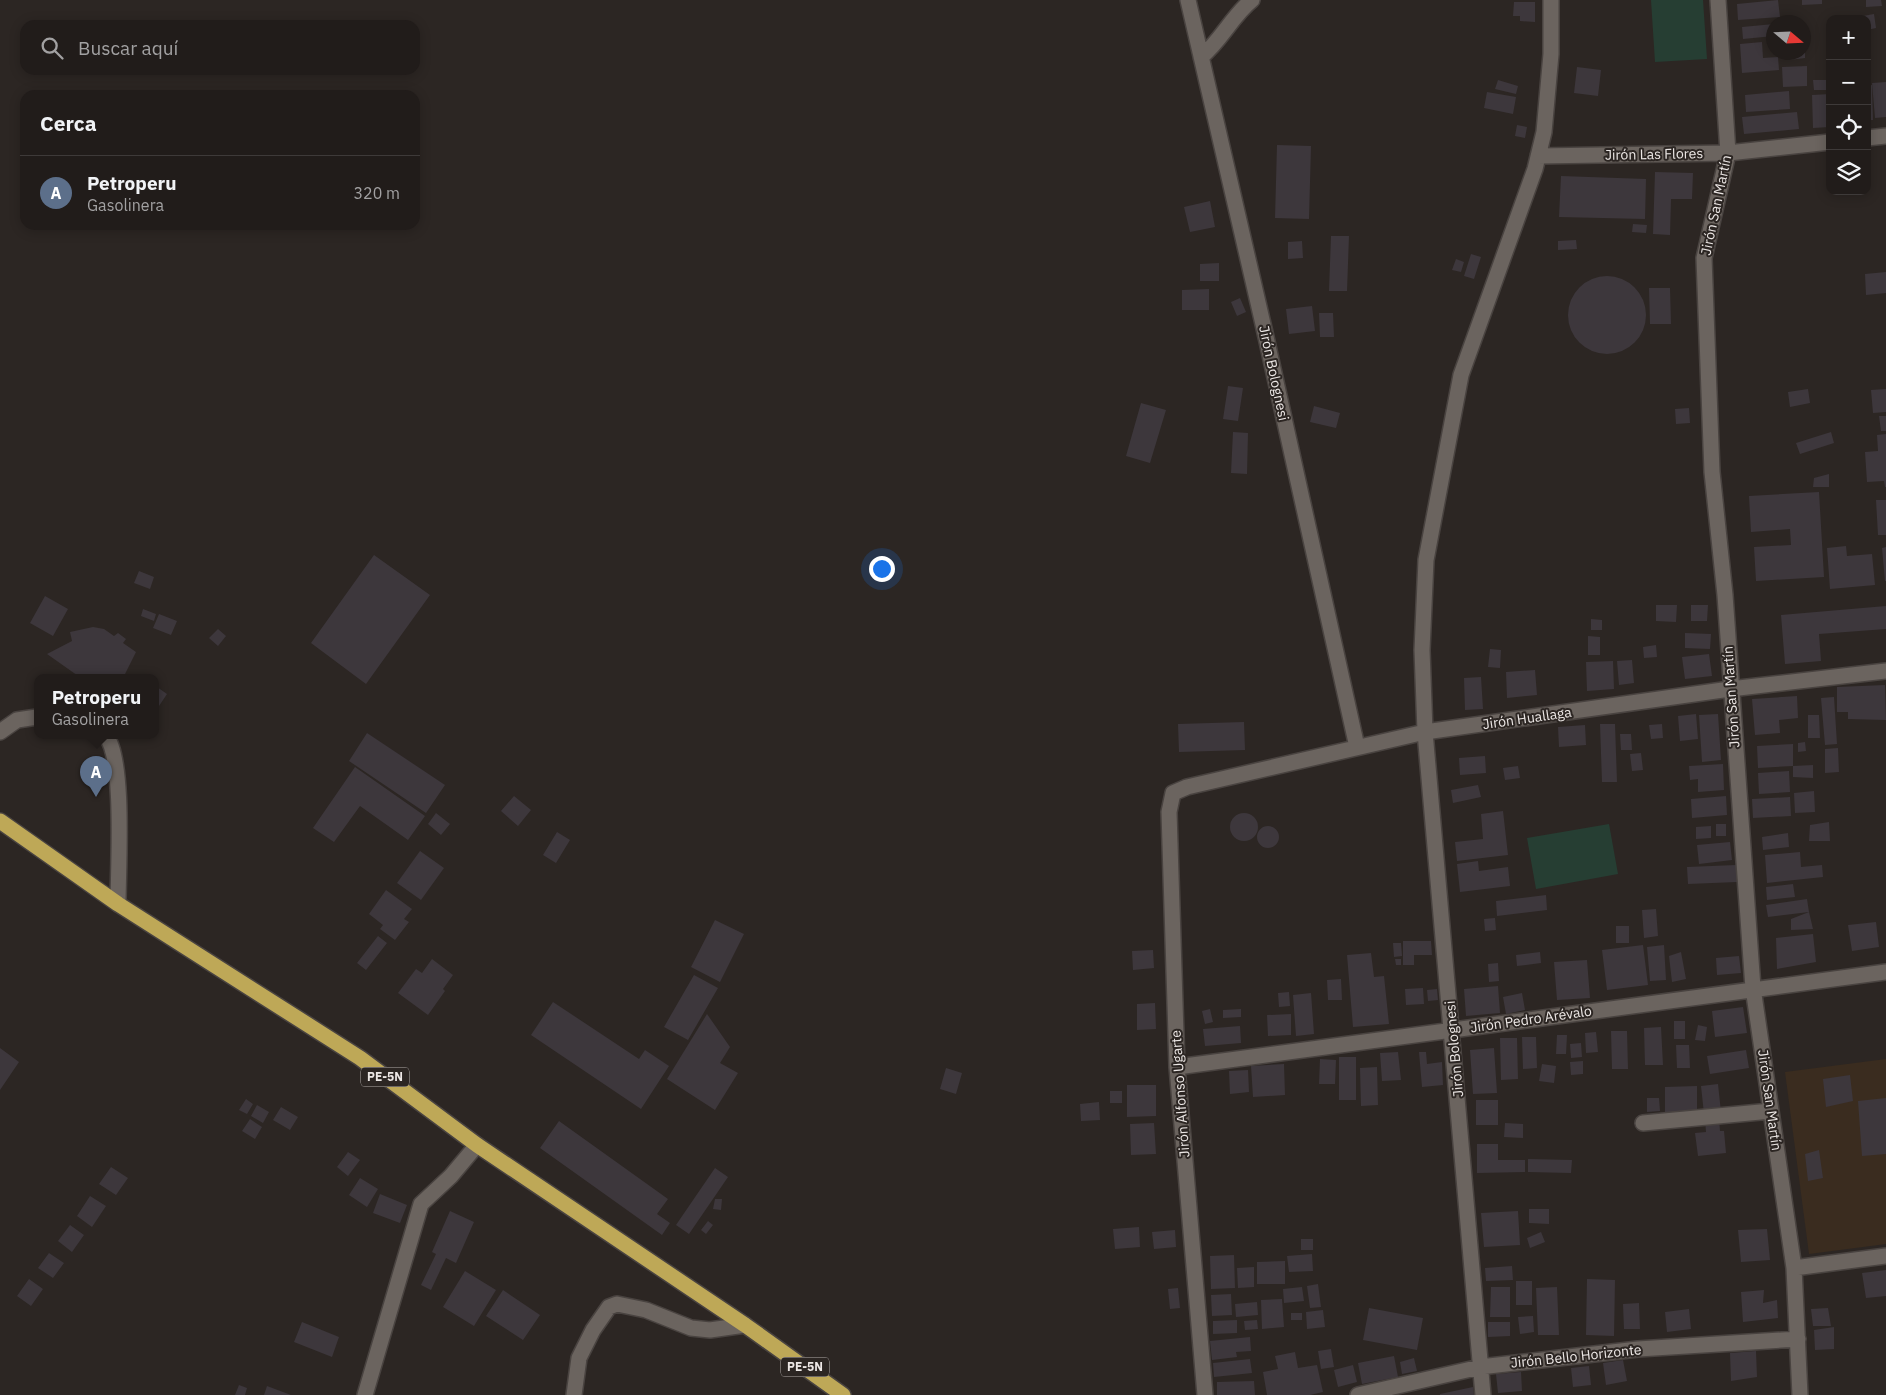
<!DOCTYPE html>
<html lang="es">
<head>
<meta charset="utf-8">
<style>
	body { margin:0; font-family:"IBM Plex Sans",sans-serif; background:#292523; color:#f1f3f6 }
	.controls { position:absolute; right:15px; top:15px; display:grid; overflow:hidden; border-radius:10px; box-shadow:0 2px 12px #0003 }
	.controls button { width:45px; height:45px; display:grid; place-items:center; padding:0; border:0; border-bottom:1px solid #3e3a39; background:#211c1a; color:#f1f3f6; font:25px sans-serif }
	.compass { position:absolute; left:1766px; top:15px; width:45px; height:45px; border-radius:50%; background:#211c1a; box-shadow:0 2px 12px #0003; rotate:109deg }
	.you { position:absolute; left:881px; top:568px; width:18px; height:18px; margin:-12px; border:4px solid #fff; border-radius:50%; background:#1a73e8; box-shadow:0 0 0 8px #1a73e833 }
	.badge { display:grid; place-items:center; width:32px; height:32px; border-radius:50%; background:#6ad363; color:#fff; font-size:16px; font-weight:700 }
	.pin { position:absolute; translate:-50% -41px; filter:drop-shadow(0 1px 2px #0008) }
	.pin::after { content:''; position:absolute; top:26px; width:18px; height:15px; background:inherit; clip-path:polygon(0 0,100% 0,50% 100%) }
	.popup { position:absolute; left:34px; top:674px; width:125px; height:65px; box-sizing:border-box; display:grid; place-content:center; border-radius:10px; background:#211c1a; filter:drop-shadow(0 1px 4px #0005); font-size:16px; white-space:nowrap; color:#a2a1a2 }
	.popup b { font-size:19px; color:#f1f3f6 }
	.popup::after { content:''; position:absolute; left:50%; top:100%; margin-left:-10px; border:10px solid transparent; border-top-color:#211c1a }
	.list { margin:0; padding:0; list-style:none }
	h2 { display:flex; justify-content:space-between; align-items:center; height:65px; margin:0; padding:0 20px; font-size:21px }
	h2 small { font-size:16px; font-weight:400; color:#a2a1a2 }
	.list li { display:grid; grid-template-columns:32px 1fr auto; gap:15px; align-items:center; box-sizing:border-box; height:75px; padding:0 20px; border-top:1px solid #3e3a39 }
	.list b { display:block; font-size:19px; white-space:nowrap }
	.list p { margin:0; font-size:16px; white-space:nowrap; color:#a2a1a2 }
	.list em { font-size:16px; font-style:normal; color:#a2a1a2 }
	.icon { flex:none; width:28px; height:28px; fill:none; stroke:currentColor; stroke-width:2; stroke-linecap:round; stroke-linejoin:round }
	.map { position:relative; flex:none; width:1886px; height:1395px; overflow:hidden }
	.search { position:absolute; background:#211c1a; box-shadow:0 2px 12px #0003; left:20px; top:20px; width:400px; height:55px; display:flex; align-items:center; gap:12px; box-sizing:border-box; padding:0 18px; border-radius:15px; color:#a2a1a2; font-size:19px }
	.panel { position:absolute; background:#211c1a; box-shadow:0 2px 12px #0003; left:20px; top:90px; width:400px; height:140px; border-radius:15px }
	.map>svg:first-child { display:block }
</style>
</head>
<body>
<div class="map">
<svg width="1886" height="1395" viewBox="0 0 1886 1395">
	<rect width="100%" height="100%" fill="#2c2623"/>
	<path fill="#3a2c1f" d="M1886 1059V1244L1809 1254 1785 1072Z"/>
	<path fill="#263e33" d="M1651 0H1703L1707 59 1655 62Z
		M1609 824 1618 874 1536 889 1527 838Z"/>
	<path fill="#3d373c" d="M1778 0 1780 17 1738 20 1737 4Z
		M1802 0H1822V4L1802 5Z
		M1866 0H1881L1882 6 1866 7Z
		M1514 2H1535V22L1520 21V16H1513Z
		M1874 14 1876 28 1867 30V19H1864L1863 16Z
		M1774 24V36L1743 39 1742 27Z
		M1762 42 1763 58 1778 57 1779 70 1742 73 1740 44Z
		M1788 52H1805V58L1789 60Z
		M1807 66V86L1783 87 1782 67Z
		M1577 67 1601 70 1598 96 1574 93Z
		M1498 80 1518 86 1516 94 1495 89Z
		M1813 80H1826V90H1814Z
		M1886 82V117L1875 118 1872 83Z
		M1872 85 1873 120H1867V86Z
		M1789 91 1790 109 1746 112 1745 95Z
		M1487 92 1516 97 1513 114 1484 108Z
		M1830 94V127L1813 128 1812 95Z
		M1797 112 1799 129 1744 134 1742 117Z
		M1517 125 1527 127 1525 138 1515 136Z
		M1277 145 1311 146 1309 219 1275 218Z
		M1655 172 1693 173 1692 199H1671L1670 235 1653 234Z
		M1561 176 1646 179 1645 219 1559 217Z
		M1210 201 1215 227 1190 232 1184 207Z
		M1633 224 1647 225 1646 233 1632 232Z
		M1331 236H1349L1347 291H1329Z
		M1576 240 1577 249 1558 250V241Z
		M1302 241 1303 258 1288 259V242Z
		M1471 254 1481 257 1474 279 1464 276Z
		M1456 259 1464 262 1461 272 1452 270Z
		M1219 263V281H1200V264Z
		M1886 272V293L1866 295 1865 274Z
		M1568 315a39 39 0 1 1 78 0a39 39 0 1 1-78 0Z
		M1649 288H1670L1671 324H1650Z
		M1209 289V310H1182V290Z
		M1240 298 1246 312 1237 316 1231 302Z
		M1312 306 1315 331 1289 334 1286 309Z
		M1319 313H1333L1334 337H1320Z
		M1228 386 1243 388 1238 421 1223 419Z
		M1808 389 1810 403 1790 407 1788 392Z
		M1886 389V412L1873 413 1871 390Z
		M1141 403 1166 410 1150 463 1126 456Z
		M1314 406 1340 413 1336 428 1310 422Z
		M1689 408 1690 423 1676 424 1675 409Z
		M1879 416H1886V431H1881Z
		M1233 432 1248 433 1247 474 1231 473Z
		M1831 432 1834 443 1800 454 1796 443Z
		M1886 434V487H1885L1884 481 1867 482 1865 452 1878 451 1877 435Z
		M1829 474V487H1813L1814 478Z
		M1819 492 1824 577 1756 581 1754 547 1791 545 1790 529 1751 532 1749 496Z
		M1876 500H1886V535H1878Z
		M1846 546 1847 556 1872 554 1875 585 1830 589 1827 548Z
		M1886 547V581H1885L1882 548Z
		M374 555 430 595 366 684 311 643Z
		M139 571 154 577 150 589 134 583Z
		M45 596 68 609 53 636 30 623Z
		M1656 605H1677L1676 622 1656 621Z
		M1691 605H1708L1707 621H1691Z
		M1886 606V629L1819 634 1821 661 1785 664 1781 615Z
		M143 609 156 614 154 621 141 616Z
		M159 614 177 621 171 635 153 628Z
		M1591 619 1602 620V630H1591Z
		M93 627 104 629 114 636 118 633 126 639 123 643 136 652 123 678H81L47 654 72 641 70 632Z
		M218 629 226 636 218 646 209 638Z
		M1685 633 1711 634 1710 649 1685 648Z
		M1588 636 1600 637V655H1588Z
		M1656 645 1657 657 1644 658 1643 647Z
		M1490 649 1501 650 1500 668 1488 667Z
		M1709 654 1712 676 1685 679 1682 657Z
		M1632 660 1634 683 1619 685 1617 661Z
		M1613 661 1614 689 1587 691 1586 662Z
		M1535 670 1537 695 1507 698 1506 672Z
		M1481 677 1483 709 1465 710 1464 678Z
		M1885 685 1886 720 1848 719V712H1837V687Z
		M157 687 167 694 155 712V689Z
		M1797 696 1798 718 1779 720 1780 733 1755 735 1752 699Z
		M1834 697 1837 744 1825 745 1821 698Z
		M1696 714 1698 739 1680 741 1678 716Z
		M1718 714 1721 760 1702 762 1699 715Z
		M1808 715H1819L1820 738H1808Z
		M1244 722 1245 750 1179 752 1178 724Z
		M1600 724H1615L1617 782H1602Z
		M1662 724 1663 738 1651 739 1649 725Z
		M1585 725 1586 745 1559 747 1558 727Z
		M367 733 445 785 426 813 349 761Z
		M1620 734H1631L1632 750H1621Z
		M1805 742 1806 751 1798 752V743Z
		M1793 744V766L1813 765V778L1793 777V766L1758 768 1757 746Z
		M1838 748 1839 772 1825 773V749Z
		M1641 753 1643 770 1632 771 1630 754Z
		M1485 756 1486 773 1460 775 1459 758Z
		M1723 764 1724 790 1698 792V779L1690 780 1689 766Z
		M1518 766 1520 778 1505 780 1503 768Z
		M355 767 425 816 408 840 360 806 334 842 313 828Z
		M1789 771 1790 792 1759 794 1758 773Z
		M1478 785 1481 797 1453 803 1451 790Z
		M1814 791 1815 812 1795 813 1794 793Z
		M514 796 531 810 518 826 501 811Z
		M1726 796 1727 815 1692 818 1691 799Z
		M1790 797 1791 816 1753 818 1752 799Z
		M1503 811 1508 855 1457 861 1455 842 1483 839 1481 814Z
		M1230 827a14 14 0 1 1 28 0a14 14 0 1 1-28 0Z
		M436 813 450 824 441 835 428 824Z
		M1829 822 1830 841H1809L1810 825Z
		M1716 824H1726V836H1716Z
		M1257 837a11 11 0 1 1 22 0a11 11 0 1 1-22 0Z
		M1711 826V838L1696 839V827Z
		M557 832 570 840 556 863 543 855Z
		M1788 833 1789 847 1763 850 1762 837Z
		M1730 842 1732 860 1699 864 1697 845Z
		M420 851 444 868 421 900 397 883Z
		M1800 852 1801 867 1822 865 1823 877 1767 883 1765 855Z
		M1478 861 1479 871 1508 867 1510 886 1460 892 1457 864Z
		M1736 865 1737 882 1688 884 1687 867Z
		M1793 884 1795 897 1767 900 1766 887Z
		M386 890 412 909 404 919 409 922 395 940 380 929 383 925 369 914Z
		M1546 895 1547 910 1497 916 1496 901Z
		M1807 899 1809 912 1768 917 1766 905Z
		M1656 909 1658 936 1644 938 1642 910Z
		M1809 912 1813 929 1791 930V919Z
		M1495 918 1496 930 1485 931 1484 919Z
		M715 920 744 934 720 982 691 967Z
		M1876 922 1879 947 1852 951 1848 925Z
		M1616 926H1629V943H1616Z
		M1813 934 1816 962 1777 969 1776 938Z
		M378 936 387 943 366 970 357 963Z
		M1403 941H1431L1432 955H1414V965H1403Z
		M1393 943H1401L1402 956 1394 957Z
		M1643 945 1648 985 1607 990 1602 950Z
		M1664 945 1666 980 1650 981 1647 947Z
		M1153 950 1154 968 1133 970 1132 951Z
		M1540 952 1541 963 1517 966 1516 955Z
		M1681 952 1686 979 1672 982 1669 956Z
		M1371 953 1374 977 1384 976 1389 1024 1353 1027 1347 955Z
		M1739 956 1741 973 1717 975 1716 958Z
		M432 959 453 975 443 989 445 991 428 1015 398 993 416 969 422 973Z
		M1395 959H1401V965H1396Z
		M1587 960 1590 998 1557 1000 1554 962Z
		M1498 963 1499 981 1489 982 1488 964Z
		M694 975 718 988 688 1040 664 1027Z
		M1341 979 1342 1000H1328L1327 980Z
		M1498 986 1500 1013 1466 1016 1464 989Z
		M1423 988 1424 1004 1406 1005 1405 989Z
		M1437 989 1438 1000 1428 1001 1427 990Z
		M1289 992 1290 1006 1279 1007 1278 993Z
		M1311 993 1314 1034 1296 1036 1293 995Z
		M1522 993 1525 1010 1506 1014 1503 997Z
		M553 1002 639 1059 645 1050 669 1066 641 1109 531 1035Z
		M1155 1003 1156 1029 1137 1030V1004Z
		M1743 1007 1747 1033 1715 1037 1712 1011Z
		M1210 1009 1213 1022 1205 1024 1202 1011Z
		M1241 1009V1017L1223 1018V1010Z
		M707 1014 730 1047 720 1063 738 1073 715 1110 667 1079Z
		M1291 1014V1035L1268 1036 1267 1015Z
		M1674 1021H1685V1039H1674Z
		M1698 1025 1707 1027 1705 1041 1695 1040Z
		M1240 1026 1241 1043 1205 1046 1203 1029Z
		M1661 1027 1663 1065H1645L1644 1028Z
		M1611 1031H1627L1628 1069H1612Z
		M1596 1032 1598 1052 1586 1053 1585 1033Z
		M1557 1035H1567L1566 1054H1556Z
		M1522 1037H1536L1537 1068 1523 1069Z
		M1500 1038H1517L1518 1079 1501 1080Z
		M1581 1043 1582 1057 1571 1058 1570 1044Z
		M1676 1045H1689L1690 1068H1677Z
		M0 1048 19 1062 0 1090Z
		M1494 1048 1497 1093 1473 1094 1470 1050Z
		M1746 1050 1749 1068 1710 1074 1707 1056Z
		M1398 1052 1401 1080 1382 1081 1380 1053Z
		M1419 1052H1426L1427 1064 1442 1062 1443 1085 1422 1087Z
		M1339 1057H1356V1100H1339Z
		M1320 1059 1336 1060 1335 1084H1319Z
		M1583 1061V1074L1571 1075 1570 1062Z
		M1284 1064 1285 1095 1253 1097 1251 1066Z
		M1542 1064 1556 1066 1554 1083 1539 1081Z
		M1377 1067 1378 1105 1361 1106 1360 1068Z
		M946 1068 962 1073 956 1094 940 1089Z
		M1248 1070 1249 1092 1230 1094 1229 1071Z
		M1850 1075 1853 1101 1826 1107 1823 1079Z
		M1718 1084 1721 1112 1704 1114 1701 1086Z
		M1127 1085H1156V1116L1127 1117Z
		M1697 1086V1113H1665V1087Z
		M1110 1091H1122V1103H1110Z
		M1647 1098H1659L1660 1111 1647 1112Z
		M1886 1098V1154L1862 1156 1858 1101Z
		M246 1099 253 1104 247 1114 239 1110Z
		M1476 1100H1498V1125H1476Z
		M1099 1102 1100 1120 1081 1121 1080 1104Z
		M257 1105 269 1112 263 1123 251 1116Z
		M281 1107 298 1117 290 1130 273 1120Z
		M250 1119 262 1127 255 1139 242 1131Z
		M1719 1119 1720 1131H1724L1726 1153 1698 1156 1695 1133 1706 1132 1705 1120Z
		M559 1121 668 1199 657 1214 670 1223 662 1235 540 1148Z
		M1154 1123 1156 1154 1131 1155 1130 1124Z
		M1505 1123 1523 1124V1138L1504 1137Z
		M1477 1144H1498V1160H1525V1172L1477 1173Z
		M1819 1150 1823 1178 1808 1181 1805 1154Z
		M348 1152 360 1160 348 1176 337 1167Z
		M1528 1159 1572 1160 1571 1173 1528 1172Z
		M111 1167 128 1178 116 1195 99 1184Z
		M715 1168 728 1177 689 1234 676 1225Z
		M360 1178 378 1189 367 1207 349 1195Z
		M380 1194 407 1205 400 1223 373 1213Z
		M90 1196 106 1206 92 1227 77 1216Z
		M715 1199H722L721 1210 713 1209Z
		M1529 1209H1549V1224L1529 1223Z
		M450 1211 474 1222 456 1263 446 1258 431 1290 421 1285 436 1254 432 1252Z
		M1518 1211 1520 1245 1484 1247 1481 1213Z
		M708 1221 713 1225 706 1234 701 1230Z
		M70 1225 84 1235 72 1252 58 1241Z
		M1139 1227 1140 1247 1115 1249 1113 1229Z
		M1767 1229 1770 1260 1741 1262 1738 1230Z
		M1175 1230 1176 1247 1154 1249 1152 1232Z
		M1541 1232 1545 1242 1530 1248 1527 1238Z
		M1301 1239H1313V1250H1301Z
		M49 1253 64 1263 53 1278 38 1268Z
		M1312 1254 1313 1271 1289 1272 1287 1256Z
		M1234 1255 1235 1288 1211 1289 1210 1256Z
		M1285 1261V1284H1257V1262Z
		M1512 1266 1513 1280 1486 1281 1485 1268Z
		M1254 1267V1287L1238 1288 1237 1268Z
		M1886 1270V1296L1866 1298 1862 1273Z
		M465 1271 496 1290 474 1326 443 1307Z
		M29 1279 43 1289 31 1306 17 1296Z
		M1587 1279 1615 1280 1614 1336 1586 1335Z
		M1516 1281H1532V1305H1516Z
		M1318 1284 1321 1307 1310 1308 1307 1286Z
		M1302 1287 1304 1301 1284 1303 1283 1289Z
		M1491 1287H1510V1317H1490Z
		M1557 1287 1559 1335H1538L1536 1288Z
		M1178 1288 1180 1308 1170 1309 1168 1289Z
		M503 1290 540 1315 523 1340 486 1316Z
		M1764 1290 1763 1303 1777 1300 1778 1318 1743 1322 1741 1292Z
		M1231 1294 1232 1315 1212 1316 1211 1295Z
		M1282 1299 1284 1327 1262 1329 1261 1300Z
		M1257 1302 1258 1315 1236 1317 1235 1304Z
		M1639 1303 1640 1329H1624L1623 1304Z
		M1369 1308 1423 1318 1417 1350 1363 1340Z
		M1828 1308 1831 1326H1813L1811 1309Z
		M1689 1309 1691 1329 1667 1332 1665 1312Z
		M1323 1310 1325 1327 1307 1329 1306 1312Z
		M1291 1313H1302V1320H1291Z
		M1533 1316 1534 1332 1520 1334 1518 1317Z
		M1237 1320V1333L1213 1334V1321Z
		M1257 1320 1258 1329 1245 1330 1244 1321Z
		M302 1322 339 1337 332 1357 294 1342Z
		M1488 1322H1510V1336L1488 1337Z
		M1834 1327V1349L1815 1350 1814 1330Z
		M1250 1337 1251 1351 1236 1352 1237 1357 1212 1360 1210 1341Z
		M1331 1349 1334 1367 1321 1369 1318 1351Z
		M1756 1351 1757 1377 1731 1381 1730 1353Z
		M1295 1352 1298 1368 1317 1365 1323 1392 1310 1395H1267L1263 1372 1278 1369 1275 1356Z
		M1394 1356 1398 1377 1362 1384 1358 1363Z
		M1414 1358 1417 1371 1402 1374 1400 1362Z
		M1250 1359 1252 1373 1214 1377 1213 1363Z
		M1623 1360 1627 1381 1606 1385 1603 1363Z
		M1353 1365 1357 1382 1338 1387 1334 1370Z
		M1589 1366 1591 1385 1573 1387 1571 1368Z
		M1521 1372 1522 1391 1498 1393 1496 1374Z
		M1254 1381 1255 1395H1217V1382Z
		M239 1385 247 1388 245 1395H235Z
		M267 1386 291 1395H264Z
		M1473 1387 1474 1395H1440V1394Z"/>
	<g fill="none" stroke-linecap="round" stroke-linejoin="round">
		<defs>
			<path id="minor" d="M1188 0 1266 337 1357 747
				M1718 0 1728 153 1704 258 1712 472 1725 595 1753 988 1794 1268 1800 1395
				M1201 57C1221 41 1232 16 1252 0
				M1867 138 1886 136
				M1538 156 1728 153 1830 142
				M0 732 17 720 37 717
				M106 736C125 759 118 870 118 904
				M1177 1067 1886 972
				M1643 1123 1771 1111
				M1794 1268 1886 1256
				M365 1395 421 1204 451 1176 477 1145
				M574 1395 579 1358 593 1330 609 1307 617 1304 646 1310 691 1328 710 1330 745 1325
				M1205 1395 1177 1067 1169 812 1173 793 1187 787 1425 732 1730 689 1886 671
				M1358 1395 1480 1367 1638 1349 1798 1339
				M1483 1395 1425 732 1422 650 1426 560 1461 375 1535 169 1544 132 1551 54V0"/>
			<path id="highway" d="M0 821 118 904 360 1058 477 1145 745 1325 843 1395"/>
		</defs>
		<use href="#minor" stroke="#494340" stroke-width="18"/>
		<use href="#highway" stroke="#494340" stroke-width="18"/>
		<use href="#minor" stroke="#6b645f" stroke-width="15"/>
		<use href="#highway" stroke="#bea857" stroke-width="15"/>
	</g>
	<g text-anchor="middle" stroke-width="4" stroke-linejoin="round" paint-order="stroke">
		<g fill="#2c2623" stroke="#b2adab" stroke-width="1">
			<rect x="361" y="1067.5" width="48" height="19" rx="4"/>
			<rect x="781" y="1357.5" width="48" height="19" rx="4"/>
		</g>
		<g font-size="12" font-weight="bold" fill="#ece7e5">
			<text x="385" y="1081">PE-5N</text>
			<text x="805" y="1371">PE-5N</text>
		</g>
		<g font-size="14" fill="#ece7e5" stroke="#2c2623">
			<text transform="translate(1654 154) rotate(-1)" y="5">Jirón Las Flores</text>
			<text transform="translate(1716 205) rotate(-78)" y="5">Jirón San Martín</text>
			<text transform="translate(1274 373) rotate(78)" y="5">Jirón Bolognesi</text>
			<text transform="translate(1731 697) rotate(-94)" y="5">Jirón San Martín</text>
			<text transform="translate(1527 718) rotate(-8)" y="5">Jirón Huallaga</text>
			<text transform="translate(1531 1019) rotate(-8)" y="5">Jirón Pedro Arévalo</text>
			<text transform="translate(1454 1049) rotate(-95)" y="5">Jirón Bolognesi</text>
			<text transform="translate(1180 1094) rotate(-94)" y="5">Jirón Alfonso Ugarte</text>
			<text transform="translate(1770 1100) rotate(82)" y="5">Jirón San Martín</text>
			<text transform="translate(1576 1356) rotate(-6)" y="5">Jirón Bello Horizonte</text>
		</g>
	</g>
</svg>
<div class="controls">
<button>+</button>
<button>−</button>
<button><svg class="icon" aria-label="locate" viewBox="0 0 24 24"><circle cx="12" cy="12" r="6"/><path d="M12 2v4M12 18v4M2 12h4M18 12h4"/></svg></button>
<button><svg class="icon" aria-label="layers" viewBox="0 0 24 24"><path d="M12 4l9 5-9 5-9-5zM3 14l9 5 9-5"/></svg></button>
</div>
<svg class="compass" viewBox="-18 -18 36 36"><path d="M0-13l5 13h-10z" fill="#e53935"/><path d="M0 13l5-13h-10z" fill="#a2a1a2"/></svg>
<div class="you"></div>
<div class="pin badge" style="left:96px;top:797px;background:#5c6f8a">A</div>
<div class="popup"><b>Petroperu</b>Gasolinera</div>
<div class="search"><svg class="icon" aria-label="search" viewBox="0 0 24 24"><circle cx="10" cy="10" r="6"/><path d="M15 15l6 6"/></svg>Buscar aquí</div>
<section class="panel">
<h2>Cerca<small></small></h2>
<ul class="list">
<li><span class="badge" style="background:#5c6f8a">A</span><div><b>Petroperu</b><p>Gasolinera</p></div><em>320 m</em></li>
</ul>
</section>
</div>
</body>
</html>
